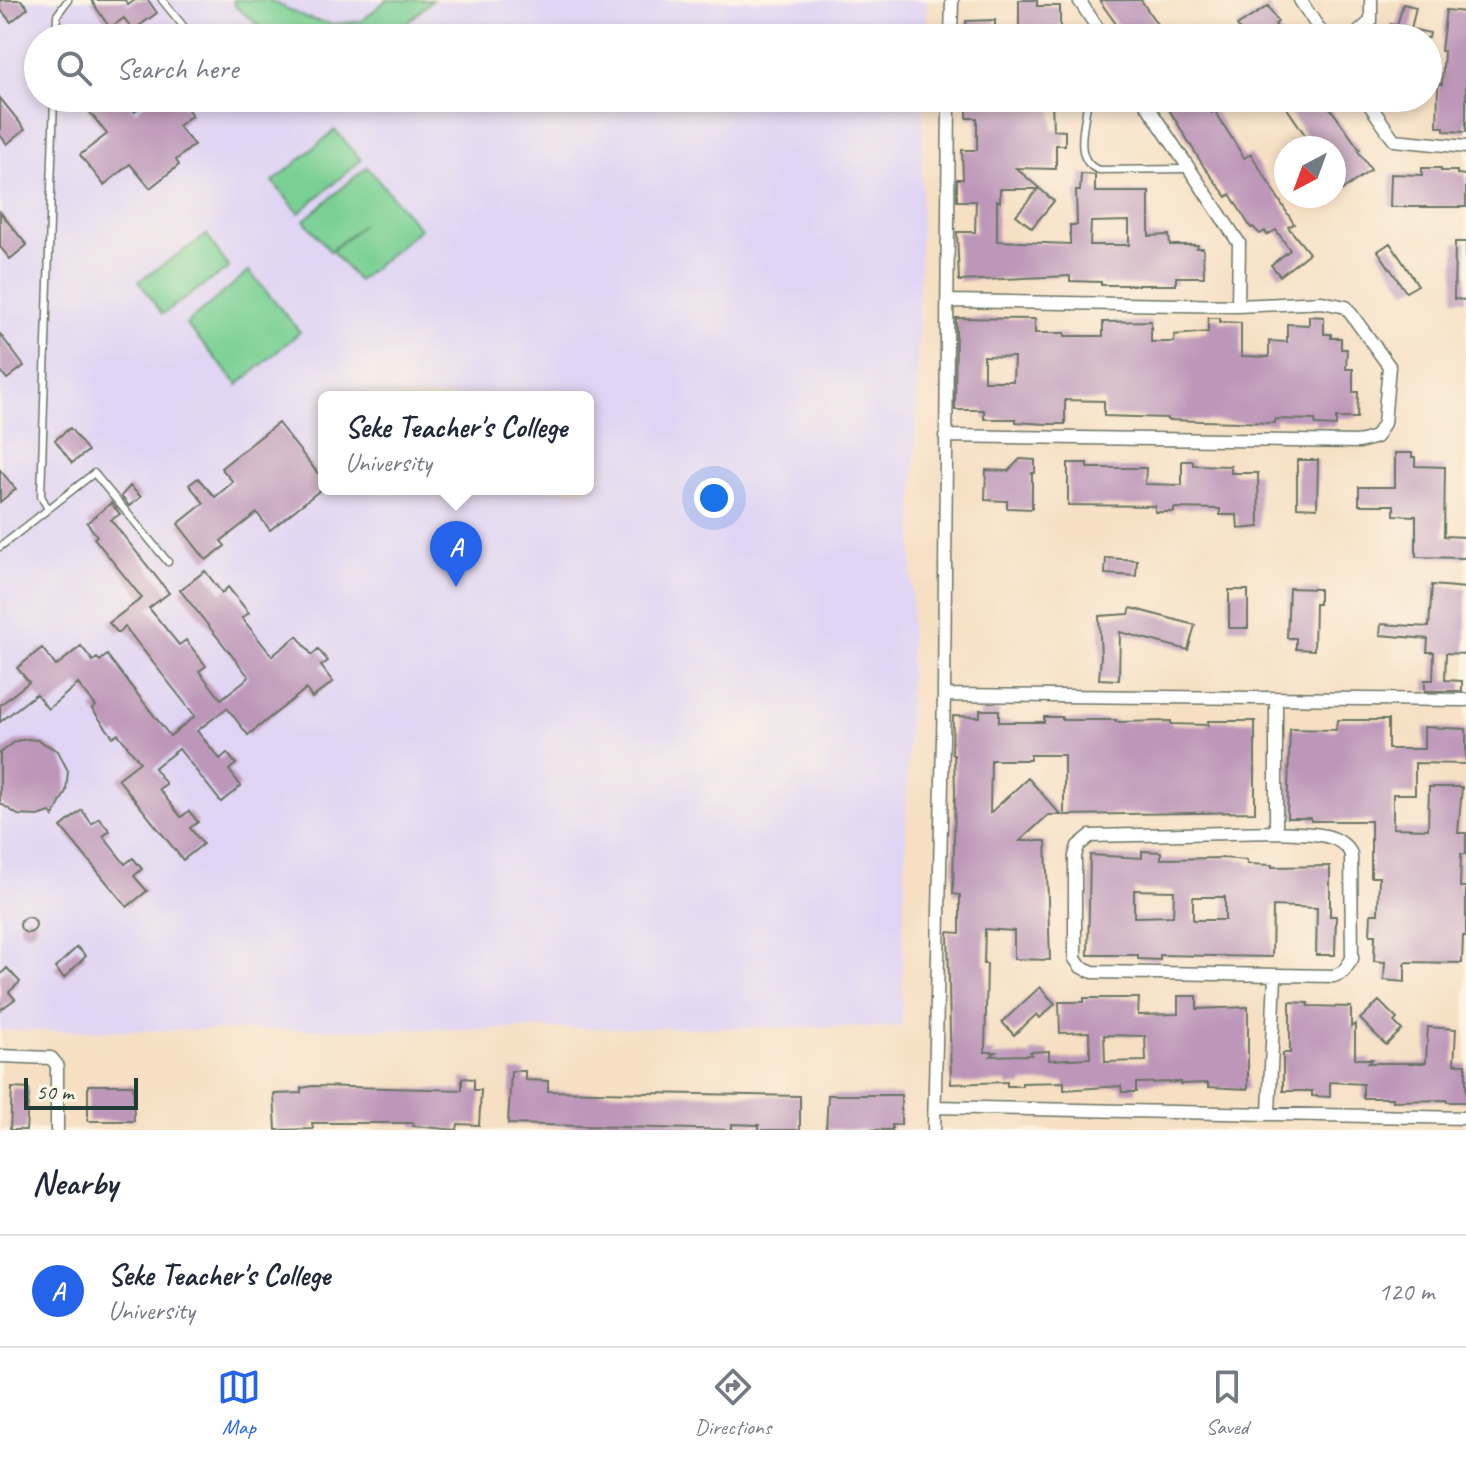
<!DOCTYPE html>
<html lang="en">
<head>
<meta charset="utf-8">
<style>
	body { margin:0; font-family:Caveat,sans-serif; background:#f6f6f7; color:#1f2937 }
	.compass { position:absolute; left:1274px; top:136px; width:72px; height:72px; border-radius:50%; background:#fff; box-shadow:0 4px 12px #0003; rotate:221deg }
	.scale { position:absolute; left:24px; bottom:20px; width:114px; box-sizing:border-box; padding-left:8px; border:4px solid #1f3d34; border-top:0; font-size:22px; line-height:28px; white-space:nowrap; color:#1f3d34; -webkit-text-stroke:6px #fcf5e5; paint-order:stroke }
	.you { position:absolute; left:714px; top:498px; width:28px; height:28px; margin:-20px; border:6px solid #fff; border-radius:50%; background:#1a73e8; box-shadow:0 0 0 12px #1a73e833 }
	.badge { display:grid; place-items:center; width:52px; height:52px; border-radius:50%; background:#2563eb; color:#fff; font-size:26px; font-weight:700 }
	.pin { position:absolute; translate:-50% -66px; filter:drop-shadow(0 2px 4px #0008) }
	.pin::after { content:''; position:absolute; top:42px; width:28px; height:24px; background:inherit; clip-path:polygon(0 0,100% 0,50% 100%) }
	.popup { position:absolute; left:318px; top:391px; width:276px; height:104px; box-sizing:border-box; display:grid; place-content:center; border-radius:12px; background:#fff; filter:drop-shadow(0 2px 6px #0005); font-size:26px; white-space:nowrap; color:#747a83 }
	.popup b { font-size:30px; color:#1f2937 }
	.popup::after { content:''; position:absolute; left:50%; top:100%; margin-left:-16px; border:16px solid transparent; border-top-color:#fff }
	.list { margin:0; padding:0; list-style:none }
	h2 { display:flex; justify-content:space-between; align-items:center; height:104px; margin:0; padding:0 32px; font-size:34px }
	h2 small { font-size:26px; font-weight:400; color:#747a83 }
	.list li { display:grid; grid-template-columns:52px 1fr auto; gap:24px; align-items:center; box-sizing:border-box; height:112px; padding:0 32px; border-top:2px solid #e0e1e3 }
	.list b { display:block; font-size:30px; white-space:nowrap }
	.list p { margin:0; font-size:26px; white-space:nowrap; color:#747a83 }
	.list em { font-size:26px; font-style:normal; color:#747a83 }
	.icon { flex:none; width:44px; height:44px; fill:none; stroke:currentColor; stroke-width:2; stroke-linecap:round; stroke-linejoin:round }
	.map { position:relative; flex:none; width:1466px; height:1130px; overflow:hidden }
	.search { position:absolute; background:#fff; box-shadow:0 4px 12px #0003; left:24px; right:24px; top:24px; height:88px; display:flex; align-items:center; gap:20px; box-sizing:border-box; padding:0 28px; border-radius:44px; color:#747a83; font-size:30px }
	.sheet { height:216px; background:#fff }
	nav { display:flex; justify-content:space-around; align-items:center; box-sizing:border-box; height:112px; border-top:2px solid #e0e1e3; background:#fff; font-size:22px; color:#747a83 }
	nav a { display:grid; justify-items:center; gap:4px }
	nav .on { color:#2563eb }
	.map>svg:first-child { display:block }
</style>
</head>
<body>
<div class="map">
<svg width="1466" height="1130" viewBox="0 0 1466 1130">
	<rect width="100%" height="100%" fill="#fcf5e5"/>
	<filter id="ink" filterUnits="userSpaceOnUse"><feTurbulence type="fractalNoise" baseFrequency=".0125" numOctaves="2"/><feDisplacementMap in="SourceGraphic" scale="16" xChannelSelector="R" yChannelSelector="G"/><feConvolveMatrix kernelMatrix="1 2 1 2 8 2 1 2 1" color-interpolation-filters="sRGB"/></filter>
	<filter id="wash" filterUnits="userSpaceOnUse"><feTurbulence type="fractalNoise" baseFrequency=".006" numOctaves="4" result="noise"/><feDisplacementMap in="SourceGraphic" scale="32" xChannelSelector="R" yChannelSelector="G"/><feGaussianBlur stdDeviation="1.8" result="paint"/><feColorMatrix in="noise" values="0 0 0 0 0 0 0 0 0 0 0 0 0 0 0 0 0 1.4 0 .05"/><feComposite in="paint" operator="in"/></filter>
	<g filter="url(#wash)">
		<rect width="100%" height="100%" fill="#f6dfc3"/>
		<path fill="#e0d4f4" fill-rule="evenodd" d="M0 0H927L926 38H38V98H924L901 1027 0 1031ZM324 397H588V489H324Z"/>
		<path fill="#7ad094" stroke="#4c8664" stroke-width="2" d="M233 0H269L306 18 332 24 362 21 386 0H432L391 38H275L236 7Z
			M335 130 361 160 299 213 273 182Z
			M367 167 420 229 358 281 332 251 363 224 330 251 304 220Z
			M207 235 229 268 162 314 139 281Z
			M249 271 300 332 238 385 186 324Z"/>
		<g id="blocks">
			<path fill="#bd97b9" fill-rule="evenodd" d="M0 0H21L28 8 11 22 0 9Z
				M91 0H125L128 5 135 0H148L157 13 133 30 124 18 110 28Z
				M1019 0H1037V6H1060V36H1019Z
				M1099 0H1141L1166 38H1126Z
				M1403 4 1416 7 1411 29 1430 33 1429 38H1388L1391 24 1397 26Z
				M1268 6 1278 22 1275 24 1284 38H1246L1237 26Z
				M1446 10 1466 12V132L1444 131V127H1437L1438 84H1442L1444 51H1441Z
				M995 20V38H967L966 21Z
				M0 98 25 129 7 144 0 135Z
				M103 98H124L135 112 152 98H179L192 115 178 126 194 145 176 160 179 165 150 188 130 164 104 185 80 155 107 134 88 110Z
				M1162 98H1201L1212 113 1215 111 1244 158 1251 154 1294 224 1288 227 1309 253 1280 276 1271 265 1290 250 1276 230 1267 235 1265 231 1260 234 1253 227 1251 228 1230 194 1227 197 1204 167Z
				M1280 98H1323L1360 150 1358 151 1371 170 1342 190 1334 178V148H1314Z
				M967 99 1052 100 1053 130 1065 131V145H1056V169L1016 168 1054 201 1032 228 1016 215 1038 189H1000V202L997 200V241L1070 244V225H1077L1076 191H1080L1081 174 1095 175V192H1149V236L1169 235 1170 245H1198L1197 248H1203L1204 277H1176V285H1101V282L1070 281V276L959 281 957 232H975L976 201H957V179H963L962 150H977V118H967ZM1129 221V245H1090L1091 222Z
				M1422 168H1441V171H1457V174L1466 175V207H1390L1391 174 1422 175Z
				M0 212 27 245 10 259 0 247Z
				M1455 242H1466V300L1454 299Z
				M1390 243 1418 285 1406 292 1378 251Z
				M1309 316 1324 317V334H1331V338H1341V349H1347L1346 369H1353V392H1358L1357 418H1336V426L1315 425V420L1275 419V423L1167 420V418L1104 416V401L1065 400V424H1046L1016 422V419H984V410H955L956 318 1035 319V333H1065V336H1103V322L1151 321V342H1174V335L1208 332V318H1220V322L1241 323V356L1269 357V341L1287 342V324L1309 325ZM984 356 1014 357 1013 381H984Z
				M0 334 24 366 7 379 0 370Z
				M278 423 324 481V487L270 530 257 513 221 541 225 546 206 560 178 524 204 503 189 485 198 478 215 497 233 482 221 468Z
				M70 428 88 451 72 463 55 440Z
				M1395 453H1412V457H1415V466L1445 467 1444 536 1466 537V558L1416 557V516L1394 515V505H1359V487H1395Z
				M1020 459 1035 460V473H1032V509L1007 508V501L985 500 986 470 1008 471Z
				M1297 460H1318L1317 508 1297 507Z
				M1182 461H1193V465L1231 466V473H1258L1259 527 1238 529 1237 515H1220V509L1174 508V512H1155V506L1068 505V463H1087V468H1146L1145 484 1182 485Z
				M0 470 16 489 0 502Z
				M130 486 141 497 129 506 121 496Z
				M111 503 120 514 111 520 169 593 149 608 179 645 186 640 206 666 199 671 221 699 249 677 180 590 205 571 222 593 228 587 249 613 242 618 272 656 297 636 312 655 318 649 328 661 321 666 333 682 312 698 306 689 248 735 227 708 197 731 220 759 227 753 236 764 229 770 241 786 221 802 179 749 154 768 166 784 159 789 181 817 189 811 198 822 190 828 203 844 183 860 118 779 140 762 118 734 113 737 92 709 96 706 78 684 48 709 36 694 0 722V705L29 682 17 668 42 648 56 666 81 646 93 661 97 658 100 661 107 655 170 736 195 716 125 627 118 633 109 623 142 598 94 538 97 536 87 523Z
				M1106 558 1137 560 1136 576 1105 574Z
				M1432 585 1466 588V654L1446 653 1445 680 1462 681V691H1425V680H1433L1434 652H1427L1428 639 1380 635 1381 624 1429 627Z
				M1289 588 1319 589V604H1315L1314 650 1296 649V638H1287Z
				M1229 590H1248V628H1229Z
				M1131 608 1195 625 1188 650 1120 632 1119 680 1099 679 1101 656 1099 616 1129 614Z
				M980 710H999V722H1044V717H1062V720H1116V722L1171 721V724L1208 725V721H1255V812L1064 815V755H1030V760H991L990 813 1028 778 1061 815H1048L1020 841H1046L1050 960 1014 959V931L985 929 984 964H987L985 1052H996L991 1056 1032 1055 1030 1052 1049 1051V1060L1090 1058 1089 1032 1060 1033 1059 1002H1084V998H1139L1138 1015 1178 1014V996H1197V1009L1248 1007V1089L1208 1087V1083L1180 1084V1082L1136 1083V1092H1122L1121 1086 1064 1090V1082L1022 1083V1086H1007V1082L951 1084 948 932 960 933V895L953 894 955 791 954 754H952L953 716 980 717ZM1104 1035 1145 1036 1146 1061 1105 1062Z
				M1337 720H1388V749H1424V727L1466 729V764L1415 763V794H1393V828L1428 829 1429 787H1462L1458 833H1466V854H1461L1460 887H1466V936H1463L1462 963 1405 962V982L1384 980 1385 962 1374 961 1375 935H1370L1371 914H1378L1379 877H1371V821H1311V818H1287L1290 729 1336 730Z
				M27 739 38 740 58 751 68 771 66 791 53 817 50 812 38 816 18 815 0 803V753L16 741Z
				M82 810 92 824 99 818 110 831 103 836 125 864 133 858 142 869 134 876 147 891 127 907 61 827Z
				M1142 851 1161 852V859L1222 858 1247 860V864L1272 865V867L1330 866V916H1336L1335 955H1316L1317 908 1273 906 1272 957 1160 955V960L1138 959V955H1088L1090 855 1142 858ZM1134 890 1174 891 1173 916 1134 917ZM1193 897H1225V920H1193Z
				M20 925a8 8 0 1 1 16 0a8 8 0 1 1-16 0Z
				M77 947 86 956 64 978 55 968Z
				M7 968 20 982 9 992 15 999 0 1010V975Z
				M1040 987 1055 1004 1040 1018 1037 1014 1014 1035 1002 1022Z
				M1379 1001 1397 1019 1394 1022 1402 1030 1386 1045 1360 1019Z
				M1290 1002 1308 1003V1006L1351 1007V1027L1355 1024V1059H1372L1368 1063H1423L1426 1062 1428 1027 1456 1029 1454 1064H1466V1102H1447V1100L1393 1101V1098H1363V1084L1330 1082V1097L1312 1096V1091H1283V1053H1290Z
				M511 1071H525V1080L548 1081V1091L800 1096V1130H759V1125L732 1124V1130L508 1124Z
				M462 1078 474 1079V1090H481L479 1125 458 1124 457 1130 413 1126V1123H312L313 1129 276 1130 274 1094 301 1093V1088L313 1086 462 1090Z
				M88 1085H133L134 1121H88Z
				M12 1088 29 1089 26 1130H10Z
				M828 1095H901V1125H892V1130L826 1129Z"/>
		</g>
	</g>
	<g filter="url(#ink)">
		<use href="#blocks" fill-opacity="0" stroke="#6a7666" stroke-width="2"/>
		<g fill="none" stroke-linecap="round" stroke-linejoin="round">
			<defs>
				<path id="service" d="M162 0 193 38
					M56 38 57 15 68 0
					M1088 98C1086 120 1071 161 1099 170L1188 169
					M48 509 41 496 54 98
					M0 547 94 473 168 562"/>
				<path id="minor" d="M1079 0 1104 38
					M1300 0 1325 38
					M951 38 952 0
					M1352 38 1371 21V0
					M1142 98 1239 243 1238 306
					M1365 98 1394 140 1466 147
					M945 436 1359 442 1376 437 1384 423 1389 366 1346 307 1322 302 1238 306 949 301
					M944 695 1466 700
					M1276 699V832
					M1276 832C1300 834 1339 829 1351 854L1352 959 1343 972 1334 976 1093 972 1081 967 1075 959V856L1078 846 1090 836Z
					M0 1056 51 1058 57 1065V1130
					M935 1107 1466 1118
					M1269 1113 1275 976
					M934 1130 944 695 949 98"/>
			</defs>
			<use href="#service" stroke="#6a7666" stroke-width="9"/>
			<use href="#minor" stroke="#6a7666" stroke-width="15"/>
			<use href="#service" stroke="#fff" stroke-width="6"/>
			<use href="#minor" stroke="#fff" stroke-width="12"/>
		</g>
	</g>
</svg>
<svg class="compass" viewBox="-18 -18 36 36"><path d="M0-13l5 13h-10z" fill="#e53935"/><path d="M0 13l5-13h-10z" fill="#747a83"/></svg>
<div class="scale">50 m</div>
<div class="you"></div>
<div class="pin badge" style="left:456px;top:587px">A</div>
<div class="popup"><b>Seke Teacher's College</b>University</div>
<div class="search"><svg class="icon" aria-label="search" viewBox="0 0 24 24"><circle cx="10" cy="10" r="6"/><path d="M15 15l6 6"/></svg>Search here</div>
</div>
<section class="sheet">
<h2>Nearby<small></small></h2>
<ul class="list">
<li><span class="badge">A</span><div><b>Seke Teacher's College</b><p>University</p></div><em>120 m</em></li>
</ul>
</section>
<nav>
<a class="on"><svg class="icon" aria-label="map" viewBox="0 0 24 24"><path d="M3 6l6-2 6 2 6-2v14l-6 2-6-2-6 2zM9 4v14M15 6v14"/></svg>Map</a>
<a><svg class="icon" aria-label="directions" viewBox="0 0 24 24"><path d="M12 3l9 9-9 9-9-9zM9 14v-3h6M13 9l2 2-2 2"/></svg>Directions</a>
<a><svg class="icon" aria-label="saved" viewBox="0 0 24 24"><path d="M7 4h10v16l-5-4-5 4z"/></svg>Saved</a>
</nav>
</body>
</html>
